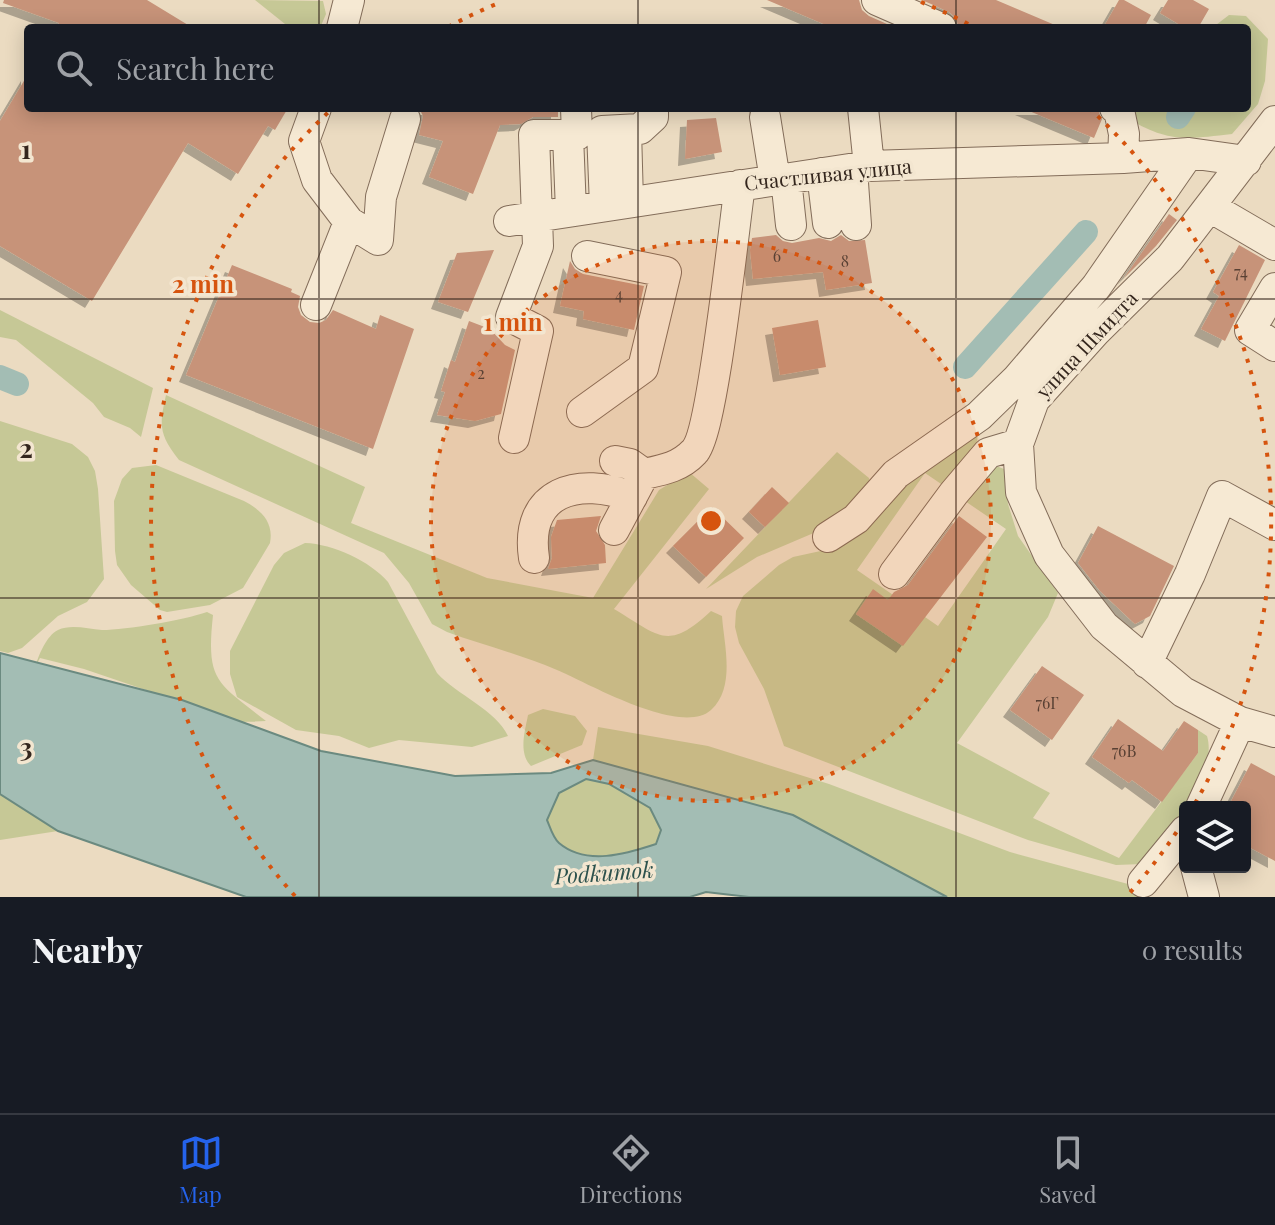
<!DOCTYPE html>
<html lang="en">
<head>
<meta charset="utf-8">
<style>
	body { margin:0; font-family:"Playfair Display",serif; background:#242831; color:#f1f3f6 }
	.controls { position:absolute; right:24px; bottom:24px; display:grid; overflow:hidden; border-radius:8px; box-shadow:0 4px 20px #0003 }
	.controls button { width:72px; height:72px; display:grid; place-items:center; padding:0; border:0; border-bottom:2px solid #363941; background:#171b24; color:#f1f3f6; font:40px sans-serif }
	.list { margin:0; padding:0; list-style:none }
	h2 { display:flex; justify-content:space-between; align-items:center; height:104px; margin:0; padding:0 32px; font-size:34px }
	h2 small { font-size:26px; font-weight:400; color:#9ea1a6 }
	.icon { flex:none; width:44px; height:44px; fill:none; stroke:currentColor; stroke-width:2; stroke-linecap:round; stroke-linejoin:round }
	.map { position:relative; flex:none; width:1275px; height:897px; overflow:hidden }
	.search { position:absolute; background:#171b24; box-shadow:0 4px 20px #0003; left:24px; right:24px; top:24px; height:88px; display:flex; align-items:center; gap:20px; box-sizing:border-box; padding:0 28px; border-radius:8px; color:#9ea1a6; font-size:30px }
	.sheet { height:216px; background:#171b24 }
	nav { display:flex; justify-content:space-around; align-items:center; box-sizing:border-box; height:112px; border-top:2px solid #363941; background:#171b24; font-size:22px; color:#9ea1a6 }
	nav a { display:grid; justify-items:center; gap:4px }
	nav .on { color:#2563eb }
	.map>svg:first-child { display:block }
</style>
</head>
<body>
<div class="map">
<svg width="1275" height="897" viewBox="0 0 1275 897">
	<defs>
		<filter id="shadow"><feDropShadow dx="-7" dy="7" stdDeviation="0" flood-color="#0004"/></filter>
	</defs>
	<rect width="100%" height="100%" fill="#ebdbc1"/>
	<path fill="#c6c896" d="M255 0 323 1 326 14 320 28H290Z
		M1229 15 1246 16 1268 39 1265 81 1258 104 1232 134C1187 139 1169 143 1129 119L1128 108H1247V28H1212Z
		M0 310 153 388 141 437 130 428 104 417 93 403 16 340 0 337Z
		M166 395 365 487 351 523 487 578 593 598 659 490 689 472 709 489 614 609C660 636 667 652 711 611L722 616C724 645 736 687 711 710 681 737 588 683 557 670 522 655 483 645 447 632L432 624 409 583 384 553 179 460C159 434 159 426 166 395Z
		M0 421 72 444 88 457 95 471 98 489 104 579 87 602 58 616 22 648 8 653 0 651Z
		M977 434 978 450 947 488 925 473 857 570 938 626 1006 529 962 499 991 464 1004 469 1008 504 1018 536 1058 593 1048 617 957 743 1050 793 1033 818 1119 858 1198 753V730L1207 736C1214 759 1198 786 1189 807H1185V817L1142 864 1116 865 1028 840 784 746 764 689 739 643 735 627 736 611 743 596 779 565 793 557 839 547 901 480Z
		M837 452 869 478 871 487 847 514 816 532 757 557 706 589Z
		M156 465 244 501C261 510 274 522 270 543L243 588 210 605 167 612 160 610 131 585 117 565 115 551 114 501 122 479 132 468Z
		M305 543C333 544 370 561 388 582L437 673C456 694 497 711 508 736L472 747 399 740 369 748 339 736 296 730 237 697 230 674V651L274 565 284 553Z
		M207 612 213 615C206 681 216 682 266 721L240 722 84 669 40 658 35 667C39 655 46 636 58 630 71 624 88 629 102 630 126 630 184 620 207 612Z
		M543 709 575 716 587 731 582 745 531 766C518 753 525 731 528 715Z
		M598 727 708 746 829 784 1010 852 1128 884 1141 897H947L793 815 593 760Z
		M587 779 609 784 651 808 661 830 656 844C626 854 586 866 559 843 553 838 550 827 547 820L559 793Z
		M0 794 58 831 0 840Z"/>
	<path fill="#a3bdb4" stroke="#6b8a80" stroke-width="2" fill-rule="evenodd" d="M0 653 182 700 321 751 455 776 551 773 593 760 793 815 947 897H749L706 892 690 897H246L58 831 0 794ZM586 779 609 784 650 808 661 830 656 844C626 854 586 866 559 843 553 838 550 827 547 820L559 793Z"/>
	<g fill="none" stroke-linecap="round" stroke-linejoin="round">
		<path stroke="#a3bdb4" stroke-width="24" d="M1178 117 1184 108
			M965 367 1086 232
			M0 377 17 384"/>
	</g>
	<path fill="#c79379" filter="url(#shadow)" d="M4 0H147L193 28H56L59 23 3 3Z
		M767 0H859L862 10 869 16 896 28H833Z
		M922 0H996L1062 28H959L956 18 949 12Z
		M1119 0H1124L1151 15 1144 28H1103Z
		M1168 0H1193L1209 9 1198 28H1185L1160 13Z
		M28 74V108H288L275 130 268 126 238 174 188 143 92 301 0 246V121Z
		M419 108H558V117H533L521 124 500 125 473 194 429 177 443 141 419 135 423 116Z
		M1022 108H1097L1102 119 1094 138Z
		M716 118 722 152 685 159 687 120Z
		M1169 214 1177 220 1156 246 1124 278Z
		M776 235 783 241 792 243 819 238 831 241 841 235 849 241 865 240 872 283 826 290 823 272 753 279 750 250 752 238Z
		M1239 245 1265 260 1225 341 1201 329 1219 296 1213 292Z
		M494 250 468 312 438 302 457 253Z
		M570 261 575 269 583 274 644 286 634 330 583 319 584 311 560 306Z
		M232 265 292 289 291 292 300 296 298 307 301 315 310 322 319 323 326 320 333 310 376 329 380 315 414 329 373 449 186 375Z
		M818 320 826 367 780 375 772 328Z
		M469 321 490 329 505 345 515 350 501 414 475 421 437 415 445 392 441 391 451 360 455 362Z
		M772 487 789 503 765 527 749 512Z
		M712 507 744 538 706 577 673 546Z
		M601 516 596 531 605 545 606 563 548 569 552 558 551 537 557 520Z
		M959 516 987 537 903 646 856 614 873 589 888 600 894 592 908 585Z
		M1098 526 1174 566 1150 616 1135 624 1100 591 1078 563Z
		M1042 666 1084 695 1052 740 1010 710Z
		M1118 719 1163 751 1184 721 1198 730V753L1162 802 1132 780 1129 783 1092 757Z
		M1251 763 1275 776V861L1245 845V807H1228Z"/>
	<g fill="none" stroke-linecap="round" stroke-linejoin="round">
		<defs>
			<path id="minor" d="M877 0 941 28
				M342 28 349 0
				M316 108 304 141 317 180 349 222 316 305
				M863 108 869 166
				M1115 108 1119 110 1124 134 1123 158
				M765 117 775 180
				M1275 121 1170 258 1096 331 1034 400 1018 444 1021 492 1049 555 1104 626 1183 692 1240 722 1275 732
				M626 130 628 202
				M568 135 571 211
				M852 169 856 225
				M822 173 828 223
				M786 179 791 225
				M605 206 602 131 640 129 653 117V108
				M1210 207 1275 245
				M509 221 869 166 1123 158 1189 153 1246 161
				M349 222 378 240 381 197 405 119
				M1275 288 1250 330 1275 346
				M582 412 643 368 666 272 587 256
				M514 438 538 331 511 317 538 246 534 135H577L576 108
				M615 461 630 464 644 474
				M614 530 644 474C663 470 680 467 694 452 713 433 734 225 740 185
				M828 537 856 519 896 474 979 416 1017 379 1096 287 1189 153
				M534 558C524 491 579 476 632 497
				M894 574 954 493 988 453 1018 444
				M1147 663 1190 574 1222 496 1275 525
				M1201 807 1240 722
				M1196 867 1204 897
				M1143 882 1185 831"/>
		</defs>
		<use href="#minor" stroke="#836d5a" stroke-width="32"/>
		<use href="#minor" stroke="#f6e9d3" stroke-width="30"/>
	</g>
	<path fill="none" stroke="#34261d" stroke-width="2" stroke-opacity="0.55" d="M319 0V28M638 0V28M956 0V28M319 108V897M638 108V897M956 108V897M0 299H1275M0 598H1275"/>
	<circle cx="711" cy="521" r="280" fill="#d6540e" fill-opacity=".12"/>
	<g fill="none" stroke="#d6540e" stroke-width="4" stroke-dasharray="4 8">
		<circle cx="711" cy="521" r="280"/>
		<path d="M1183 822A560 560 0 0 1 1127 896M295 896A560 560 0 0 1 333 108M448 27A560 560 0 0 1 501 2M921 2A560 560 0 0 1 974 27M1089 108A560 560 0 0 1 1194 805"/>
	</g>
	<g text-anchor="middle" stroke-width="7" stroke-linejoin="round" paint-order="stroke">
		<g font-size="16" fill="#594134">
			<text x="777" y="262">6</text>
			<text x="845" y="267">8</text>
			<text x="1241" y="278">74</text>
			<text x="619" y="300">4</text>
			<text x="481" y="379">2</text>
			<text x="1047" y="709">76Г</text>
			<text x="1124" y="757">76В</text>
		</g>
		<g font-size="20" fill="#34261d" stroke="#f3e6d0">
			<text transform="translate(828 175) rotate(-6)" y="7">Счастливая улица</text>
			<text transform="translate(1087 345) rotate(-47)" y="7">улица Шмидта</text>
		</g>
		<g font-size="22" font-style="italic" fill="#2d524d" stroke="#f3e6d0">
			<text transform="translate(604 873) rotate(-4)" y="8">Podkumok</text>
		</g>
	</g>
	<g font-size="26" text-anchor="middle" font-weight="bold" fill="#34261d" stroke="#f3e6d0" stroke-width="7" stroke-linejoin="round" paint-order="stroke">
		<text x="26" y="159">1</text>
		<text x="26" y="458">2</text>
		<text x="26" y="757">3</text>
	</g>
	<circle cx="711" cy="521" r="12" fill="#d6540e" stroke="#f3e6d0" stroke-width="4"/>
	<g font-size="24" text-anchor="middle" font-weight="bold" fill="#d6540e" stroke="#f3e6d0" stroke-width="7" stroke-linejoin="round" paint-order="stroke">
		<text x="203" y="293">2 min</text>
		<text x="513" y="331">1 min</text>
	</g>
</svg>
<div class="controls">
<button><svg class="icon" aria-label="layers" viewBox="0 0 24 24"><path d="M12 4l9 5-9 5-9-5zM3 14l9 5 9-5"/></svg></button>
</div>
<div class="search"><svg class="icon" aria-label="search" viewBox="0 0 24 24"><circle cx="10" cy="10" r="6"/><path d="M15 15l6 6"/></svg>Search here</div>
</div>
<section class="sheet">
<h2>Nearby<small>0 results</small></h2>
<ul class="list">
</ul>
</section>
<nav>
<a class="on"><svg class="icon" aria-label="map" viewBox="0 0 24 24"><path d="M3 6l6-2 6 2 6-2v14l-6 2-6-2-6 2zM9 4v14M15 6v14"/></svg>Map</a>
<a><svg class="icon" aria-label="directions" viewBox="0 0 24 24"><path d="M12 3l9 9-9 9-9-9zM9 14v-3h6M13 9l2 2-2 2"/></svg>Directions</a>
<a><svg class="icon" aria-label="saved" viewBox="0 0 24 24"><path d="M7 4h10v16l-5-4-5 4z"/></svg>Saved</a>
</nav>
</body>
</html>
